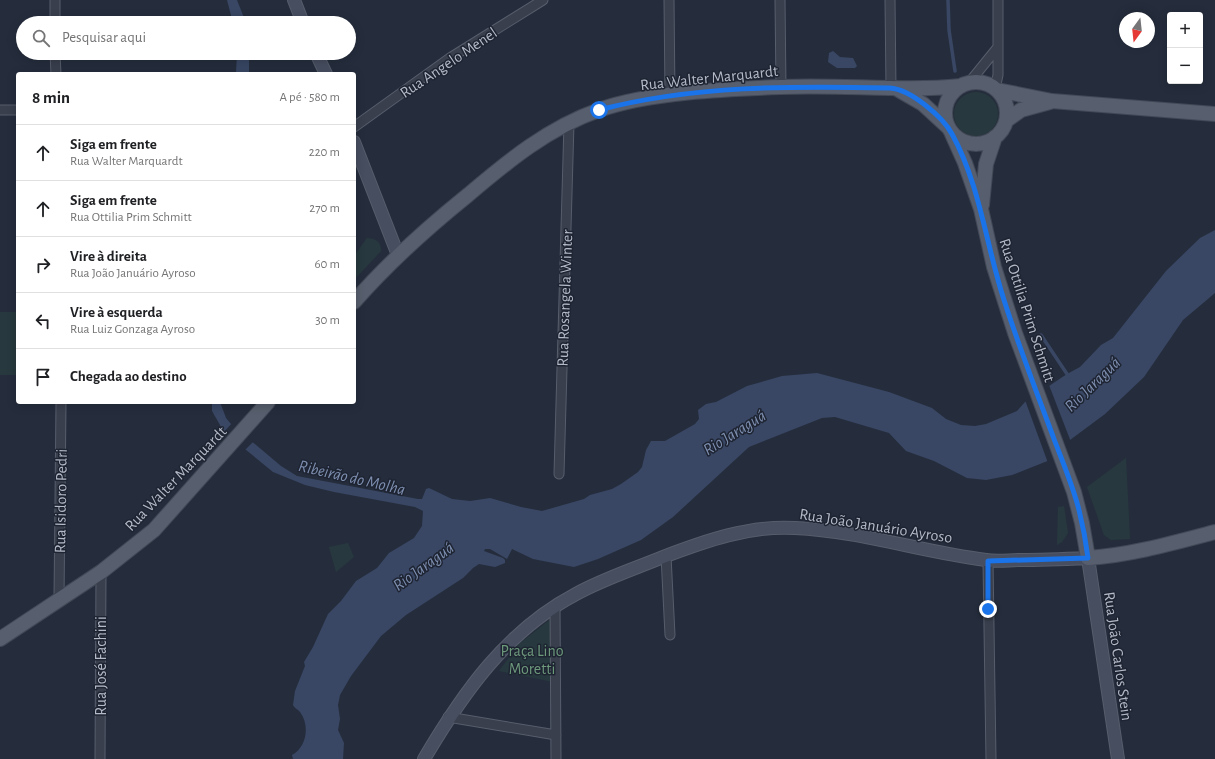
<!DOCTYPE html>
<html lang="pt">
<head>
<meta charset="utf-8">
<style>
	body { margin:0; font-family:"Alegreya Sans",sans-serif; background:#f6f6f6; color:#202124 }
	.controls { position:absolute; right:12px; top:12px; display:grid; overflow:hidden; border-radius:4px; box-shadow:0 2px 10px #0003 }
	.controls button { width:36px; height:36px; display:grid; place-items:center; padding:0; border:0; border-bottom:1px solid #e0e0e0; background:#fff; color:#202124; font:20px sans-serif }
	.compass { position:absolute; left:1119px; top:12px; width:36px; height:36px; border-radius:50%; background:#fff; box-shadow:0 2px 10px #0003; rotate:195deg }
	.stop { position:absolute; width:12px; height:12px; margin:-9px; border:3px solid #1a73e8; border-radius:50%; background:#fff }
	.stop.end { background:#1a73e8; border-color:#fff; box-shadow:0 1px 4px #0008 }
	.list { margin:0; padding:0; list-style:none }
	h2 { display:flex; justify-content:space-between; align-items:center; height:52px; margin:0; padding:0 16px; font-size:17px }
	h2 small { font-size:13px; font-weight:400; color:#757577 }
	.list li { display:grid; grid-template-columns:26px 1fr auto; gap:12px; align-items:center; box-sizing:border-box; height:56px; padding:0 16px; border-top:1px solid #e0e0e0 }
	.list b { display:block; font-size:15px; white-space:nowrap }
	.list p { margin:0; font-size:13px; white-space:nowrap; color:#757577 }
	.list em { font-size:13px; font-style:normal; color:#757577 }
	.icon { flex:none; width:22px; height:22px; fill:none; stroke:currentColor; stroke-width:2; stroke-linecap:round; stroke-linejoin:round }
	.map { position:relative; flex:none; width:1215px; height:759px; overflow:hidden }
	.search { position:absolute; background:#fff; box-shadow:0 2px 10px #0003; left:16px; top:16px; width:340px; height:44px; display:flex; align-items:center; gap:10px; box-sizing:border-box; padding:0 14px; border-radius:22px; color:#757577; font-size:15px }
	.panel { position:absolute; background:#fff; box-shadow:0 2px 10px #0003; left:16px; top:72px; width:340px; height:332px; border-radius:4px }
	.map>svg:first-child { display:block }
</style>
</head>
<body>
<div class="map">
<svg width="1215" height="759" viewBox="0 0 1215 759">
	<rect width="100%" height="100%" fill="#252d3d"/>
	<path fill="#27393e" d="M954 114a22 22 0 1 1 44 0a22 22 0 1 1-44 0Z
		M367 238C376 239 381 241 381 251L354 280V256Z
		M0 312H18V375H0Z
		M1126 458 1130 539 1111 540 1104 535 1087 487Z
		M1064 506 1068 533 1062 542 1057 545 1058 507Z
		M348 543 354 557 336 572 329 547Z
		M552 618 553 682 499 671 519 644Z"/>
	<path fill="#394764" d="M227 0H237L246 23H233Z
		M833 51 840 57 853 58 857 66 855 68H837L828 62 829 53Z
		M237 53H249V74H236Z
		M1215 230V293L1183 320 1144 377 1105 414 1070 440 1050 460 1012 475 986 480 967 478 934 461 906 451 889 433 835 417 822 418 749 447 673 517 641 540 598 559 574 567 533 559 512 549 507 559 490 549H485L484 551 503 558 505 560V563L495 567 479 564 473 568 463 578 406 615 381 636 351 676 340 695 338 705 340 719 338 730 344 743 343 759H293L292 755C307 747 310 725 300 712 298 709 295 709 293 705L295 691 305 666 304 662 313 647 328 614 341 601 356 581 377 568 389 553 414 538 422 526 423 511 415 507 334 492 305 485 273 472 224 432 212 411V402H220L226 418 231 424 281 466 297 476 418 499H422L426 489 429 488 452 499 470 501 490 498 521 507 542 511 584 499 590 495 612 489 621 484 638 472 642 467 646 450 651 441H665L695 424 699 419 698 410 706 404 716 402 747 386 782 376 817 373 889 392 932 408 946 419 961 425 975 426 986 424 1017 411 1025 402 1067 374 1080 367 1101 345 1113 338 1166 271 1200 238Z"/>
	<path fill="#252d3d" d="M1049 385 1071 442 1062 452 1048 463 1025 400Z
		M233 422 254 441 244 451 223 433Z"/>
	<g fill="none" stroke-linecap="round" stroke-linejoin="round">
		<path stroke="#394764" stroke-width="3.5" d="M948 0 949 30 955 71
			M1041 335 1069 377"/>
		<defs>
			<path id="street" d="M55 0V23
				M669 0 670 95
				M780 0 781 87
				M890 0 891 88
				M55 53 56 74
				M968 84 998 47
				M995 89 998 75V0
				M0 110H18
				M354 127 450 58 543 0
				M559 474 569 123
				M666 556 670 635
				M988 561 991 759
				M59 600 61 402
				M555 606 556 759
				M448 717 556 735
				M100 759 101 572"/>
			<path id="secondary" d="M294 0 303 23
				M316 53 326 74
				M354 142 398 255
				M424 759C463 693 506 631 576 594 603 579 634 569 663 557 705 541 750 525 795 528 860 531 922 552 986 560 997 562 1009 560 1020 560 1043 560 1066 559 1088 558L1118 759"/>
			<path id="primary" d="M945 113a31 31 0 1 1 62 0a31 31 0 1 1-62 0Z
				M897 89 923 104 948 127
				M997 90 1052 101 1215 114
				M1007 120 1021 110 1050 102
				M952 134 965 163 981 209 994 267 1015 333 1074 492 1082 523 1088 558C1131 555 1173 543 1215 532
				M982 205 986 164 995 137
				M354 302C389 262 427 228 468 195 508 161 548 128 599 110 649 92 726 89 781 87 841 84 901 92 961 86
				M0 639 101 572 154 530 268 402"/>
		</defs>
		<use href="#street" stroke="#575d6b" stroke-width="11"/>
		<use href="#secondary" stroke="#575d6b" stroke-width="14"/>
		<use href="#primary" stroke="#424856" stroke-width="16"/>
		<use href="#street" stroke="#393f4d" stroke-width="9"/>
		<use href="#secondary" stroke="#474e60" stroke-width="12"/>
		<use href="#primary" stroke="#575e6d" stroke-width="14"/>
	</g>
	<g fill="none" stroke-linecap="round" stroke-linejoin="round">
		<path stroke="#1a73e8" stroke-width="5" d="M599 110C694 85 793 86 890 88 910 89 943 117 952 134 980 185 986 245 1004 300 1019 347 1037 393 1054 439 1063 463 1073 486 1079 510 1083 526 1086 542 1088 558L988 561V609"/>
	</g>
	<g text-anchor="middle" stroke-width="3" stroke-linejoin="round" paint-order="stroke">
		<g font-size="16" fill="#b5bac8" stroke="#1e2432">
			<text transform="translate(448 62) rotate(-34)" y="6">Rua Angelo Menel</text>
			<text transform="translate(709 77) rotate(-6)" y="6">Rua Walter Marquardt</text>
			<text transform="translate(564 298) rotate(-88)" y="6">Rua Rosangela Winter</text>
			<text transform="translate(1028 310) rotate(72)" y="6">Rua Ottilia Prim Schmitt</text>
			<text transform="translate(175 478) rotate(-46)" y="6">Rua Walter Marquardt</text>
			<text transform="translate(60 501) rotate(-89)" y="6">Rua Isidoro Pedri</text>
			<text transform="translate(876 525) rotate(9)" y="6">Rua João Januário Ayroso</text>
			<text transform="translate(1119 656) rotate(82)" y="6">Rua João Carlos Stein</text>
			<text transform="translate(100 666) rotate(-90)" y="6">Rua José Fachini</text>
		</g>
		<g font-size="16" fill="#6d997b" stroke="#1e2432">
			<text x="532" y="656">Praça Lino<tspan x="532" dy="18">Moretti</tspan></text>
		</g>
		<g font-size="17" font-style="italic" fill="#7d8eaf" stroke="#1e2432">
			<text transform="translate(1092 384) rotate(-44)" y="6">Rio Jaraguá</text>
			<text transform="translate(734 432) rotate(-32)" y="6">Rio Jaraguá</text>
			<text transform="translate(352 477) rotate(13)" y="6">Ribeirão do Molha</text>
			<text transform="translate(423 566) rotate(-36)" y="6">Rio Jaraguá</text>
		</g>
	</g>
</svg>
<div class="controls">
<button>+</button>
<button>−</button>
</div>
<svg class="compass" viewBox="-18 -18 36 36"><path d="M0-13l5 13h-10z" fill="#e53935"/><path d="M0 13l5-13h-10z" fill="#757577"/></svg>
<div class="stop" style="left:599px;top:110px"></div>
<div class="stop end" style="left:988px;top:609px"></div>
<div class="search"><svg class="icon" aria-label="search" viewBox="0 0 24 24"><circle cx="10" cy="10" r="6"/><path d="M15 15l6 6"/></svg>Pesquisar aqui</div>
<section class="panel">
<h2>8 min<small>A pé · 580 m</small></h2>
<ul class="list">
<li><svg class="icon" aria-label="ahead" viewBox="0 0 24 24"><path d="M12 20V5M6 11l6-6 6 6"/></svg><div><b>Siga em frente</b><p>Rua Walter Marquardt</p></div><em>220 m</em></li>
<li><svg class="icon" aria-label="ahead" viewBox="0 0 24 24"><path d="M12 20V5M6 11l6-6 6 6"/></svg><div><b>Siga em frente</b><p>Rua Ottilia Prim Schmitt</p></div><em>270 m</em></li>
<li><svg class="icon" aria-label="right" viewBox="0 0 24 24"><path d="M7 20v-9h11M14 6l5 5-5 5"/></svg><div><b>Vire à direita</b><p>Rua João Januário Ayroso</p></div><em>60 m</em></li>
<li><svg class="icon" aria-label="left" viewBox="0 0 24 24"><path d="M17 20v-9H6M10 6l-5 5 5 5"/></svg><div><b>Vire à esquerda</b><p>Rua Luiz Gonzaga Ayroso</p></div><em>30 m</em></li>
<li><svg class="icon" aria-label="arrive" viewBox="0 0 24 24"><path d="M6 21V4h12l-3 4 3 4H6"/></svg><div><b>Chegada ao destino</b></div></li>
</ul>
</section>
</div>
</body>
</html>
